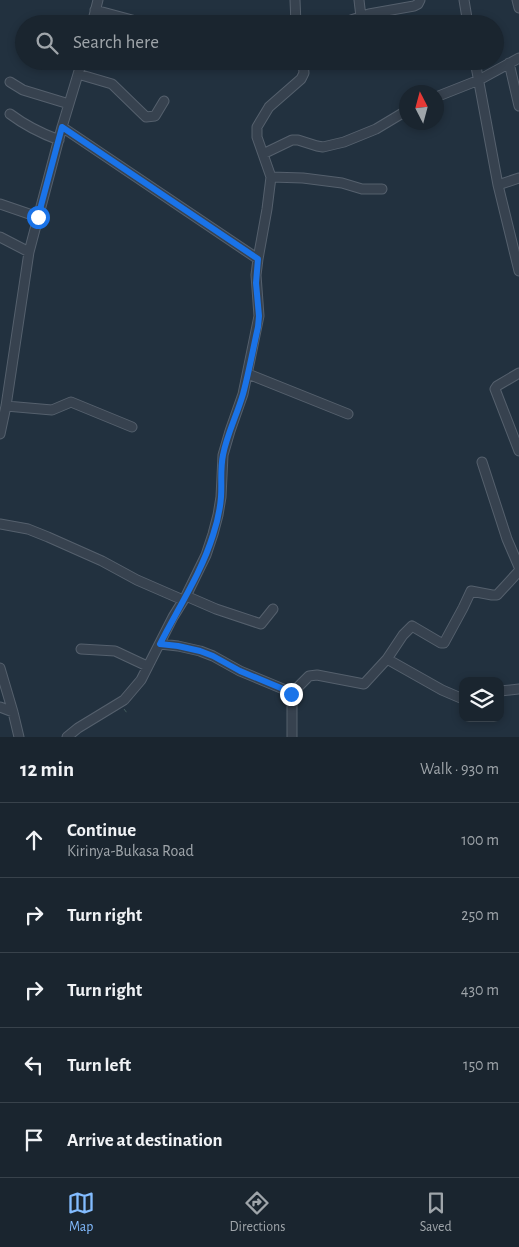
<!DOCTYPE html>
<html lang="en">
<head>
<meta charset="utf-8">
<style>
	body { margin:0; font-family:"Alegreya Sans",sans-serif; background:#27313b; color:#f1f3f6 }
	.controls { position:absolute; right:15px; bottom:15px; display:grid; overflow:hidden; border-radius:10px; box-shadow:0 2px 8px #0003 }
	.controls button { width:45px; height:45px; display:grid; place-items:center; padding:0; border:0; border-bottom:1px solid #38424b; background:#1a252f; color:#f1f3f6; font:25px sans-serif }
	.compass { position:absolute; left:399px; top:85px; width:45px; height:45px; border-radius:50%; background:#1a252f; box-shadow:0 2px 8px #0003; rotate:354deg }
	.stop { position:absolute; width:15px; height:15px; margin:-11px; border:4px solid #1a73e8; border-radius:50%; background:#fff }
	.stop.end { background:#1a73e8; border-color:#fff; box-shadow:0 1px 5px #0008 }
	.list { margin:0; padding:0; list-style:none }
	h2 { display:flex; justify-content:space-between; align-items:center; height:65px; margin:0; padding:0 20px; font-size:21px }
	h2 small { font-size:16px; font-weight:400; color:#9fa5aa }
	.list li { display:grid; grid-template-columns:32px 1fr auto; gap:15px; align-items:center; box-sizing:border-box; height:75px; padding:0 20px; border-top:1px solid #38424b }
	.list b { display:block; font-size:19px; white-space:nowrap }
	.list p { margin:0; font-size:16px; white-space:nowrap; color:#9fa5aa }
	.list em { font-size:16px; font-style:normal; color:#9fa5aa }
	.icon { flex:none; width:28px; height:28px; fill:none; stroke:currentColor; stroke-width:2; stroke-linecap:round; stroke-linejoin:round }
	.map { position:relative; flex:none; width:519px; height:737px; overflow:hidden }
	.search { position:absolute; background:#1a252f; box-shadow:0 2px 8px #0003; left:15px; right:15px; top:15px; height:55px; display:flex; align-items:center; gap:12px; box-sizing:border-box; padding:0 18px; border-radius:28px; color:#9fa5aa; font-size:19px }
	.sheet { height:440px; background:#1a252f }
	nav { display:flex; justify-content:space-around; align-items:center; box-sizing:border-box; height:70px; border-top:1px solid #38424b; background:#1a252f; font-size:14px; color:#9fa5aa }
	nav a { display:grid; justify-items:center; gap:2px }
	nav .on { color:#83bcff }
	.map>svg:first-child { display:block }
</style>
</head>
<body>
<div class="map">
<svg width="519" height="737" viewBox="0 0 519 737">
	<rect width="100%" height="100%" fill="#22313f"/>
	<g fill="none" stroke-linecap="round" stroke-linejoin="round">
		<defs>
			<path id="minor" d="M295 0 296 24
				M359 0 361 17
				M464 0 468 24
				M517 0 519 8
				M95 10 147 24
				M92 24 98 0
				M339 24 369 14 414 6 418 4 420 0
				M475 61 498 185 519 271
				M509 63 519 106
				M78 74 112 84 146 117 155 116 164 101
				M10 82 23 90 69 104
				M436 97 479 80 519 58
				M10 114C26 126 40 133 59 140
				M62 127 258 259
				M263 154 292 140H298L317 146 323 147 344 142 376 129 406 111
				M271 177 303 178 342 183 362 189H382
				M498 185 519 178
				M0 204 38 217
				M0 237 29 252
				M519 373 497 386 495 389 519 451
				M248 374 348 414
				M6 406 52 410 71 402 132 427
				M0 434 6 406 29 252 62 127 82 61
				M482 462 507 539 519 567
				M0 524 28 529 48 537 102 561 137 580 183 600
				M186 596 216 609 261 624 273 609
				M160 644 178 646 200 651 213 656 240 671 288 691 291 694 292 699V737
				M81 649 115 651 147 666
				M387 659 442 690 463 699
				M0 668 13 712 19 737
				M500 691 519 689
				M291 694 309 676 317 675 364 684 387 659 403 635 412 626 441 643H444L463 608 471 591 492 595H497L519 571
				M0 707 13 712
				M67 737 78 728 124 700 141 680 173 617 186 596 206 555 213 534 218 515 221 497 223 455 230 431 243 394 259 316 256 275 258 259 267 209 271 177 257 137V127L269 107 301 79 304 73 303 61"/>
		</defs>
		<use href="#minor" stroke="#55606d" stroke-width="11"/>
		<path stroke="#425c5d" stroke-width="1" stroke-dasharray="4 4" stroke-linecap="butt" d="M124 709 127 713"/>
		<use href="#minor" stroke="#37424f" stroke-width="9"/>
	</g>
	<g fill="none" stroke-linecap="round" stroke-linejoin="round">
		<path stroke="#1a73e8" stroke-width="6" d="M38 217 62 127 258 259 256 283 259 316 258 327C253 349 249 372 243 394 237 415 227 434 223 455 220 469 222 483 221 497 220 510 217 523 213 535 201 574 178 608 160 644L178 646 200 651 213 656 240 671 288 691 291 694"/>
	</g>
</svg>
<div class="controls">
<button><svg class="icon" aria-label="layers" viewBox="0 0 24 24"><path d="M12 4l9 5-9 5-9-5zM3 14l9 5 9-5"/></svg></button>
</div>
<svg class="compass" viewBox="-18 -18 36 36"><path d="M0-13l5 13h-10z" fill="#e53935"/><path d="M0 13l5-13h-10z" fill="#9fa5aa"/></svg>
<div class="stop" style="left:38px;top:217px"></div>
<div class="stop end" style="left:291px;top:694px"></div>
<div class="search"><svg class="icon" aria-label="search" viewBox="0 0 24 24"><circle cx="10" cy="10" r="6"/><path d="M15 15l6 6"/></svg>Search here</div>
</div>
<section class="sheet">
<h2>12 min<small>Walk · 930 m</small></h2>
<ul class="list">
<li><svg class="icon" aria-label="ahead" viewBox="0 0 24 24"><path d="M12 20V5M6 11l6-6 6 6"/></svg><div><b>Continue</b><p>Kirinya-Bukasa Road</p></div><em>100 m</em></li>
<li><svg class="icon" aria-label="right" viewBox="0 0 24 24"><path d="M7 20v-9h11M14 6l5 5-5 5"/></svg><div><b>Turn right</b></div><em>250 m</em></li>
<li><svg class="icon" aria-label="right" viewBox="0 0 24 24"><path d="M7 20v-9h11M14 6l5 5-5 5"/></svg><div><b>Turn right</b></div><em>430 m</em></li>
<li><svg class="icon" aria-label="left" viewBox="0 0 24 24"><path d="M17 20v-9H6M10 6l-5 5 5 5"/></svg><div><b>Turn left</b></div><em>150 m</em></li>
<li><svg class="icon" aria-label="arrive" viewBox="0 0 24 24"><path d="M6 21V4h12l-3 4 3 4H6"/></svg><div><b>Arrive at destination</b></div></li>
</ul>
</section>
<nav>
<a class="on"><svg class="icon" aria-label="map" viewBox="0 0 24 24"><path d="M3 6l6-2 6 2 6-2v14l-6 2-6-2-6 2zM9 4v14M15 6v14"/></svg>Map</a>
<a><svg class="icon" aria-label="directions" viewBox="0 0 24 24"><path d="M12 3l9 9-9 9-9-9zM9 14v-3h6M13 9l2 2-2 2"/></svg>Directions</a>
<a><svg class="icon" aria-label="saved" viewBox="0 0 24 24"><path d="M7 4h10v16l-5-4-5 4z"/></svg>Saved</a>
</nav>
</body>
</html>
